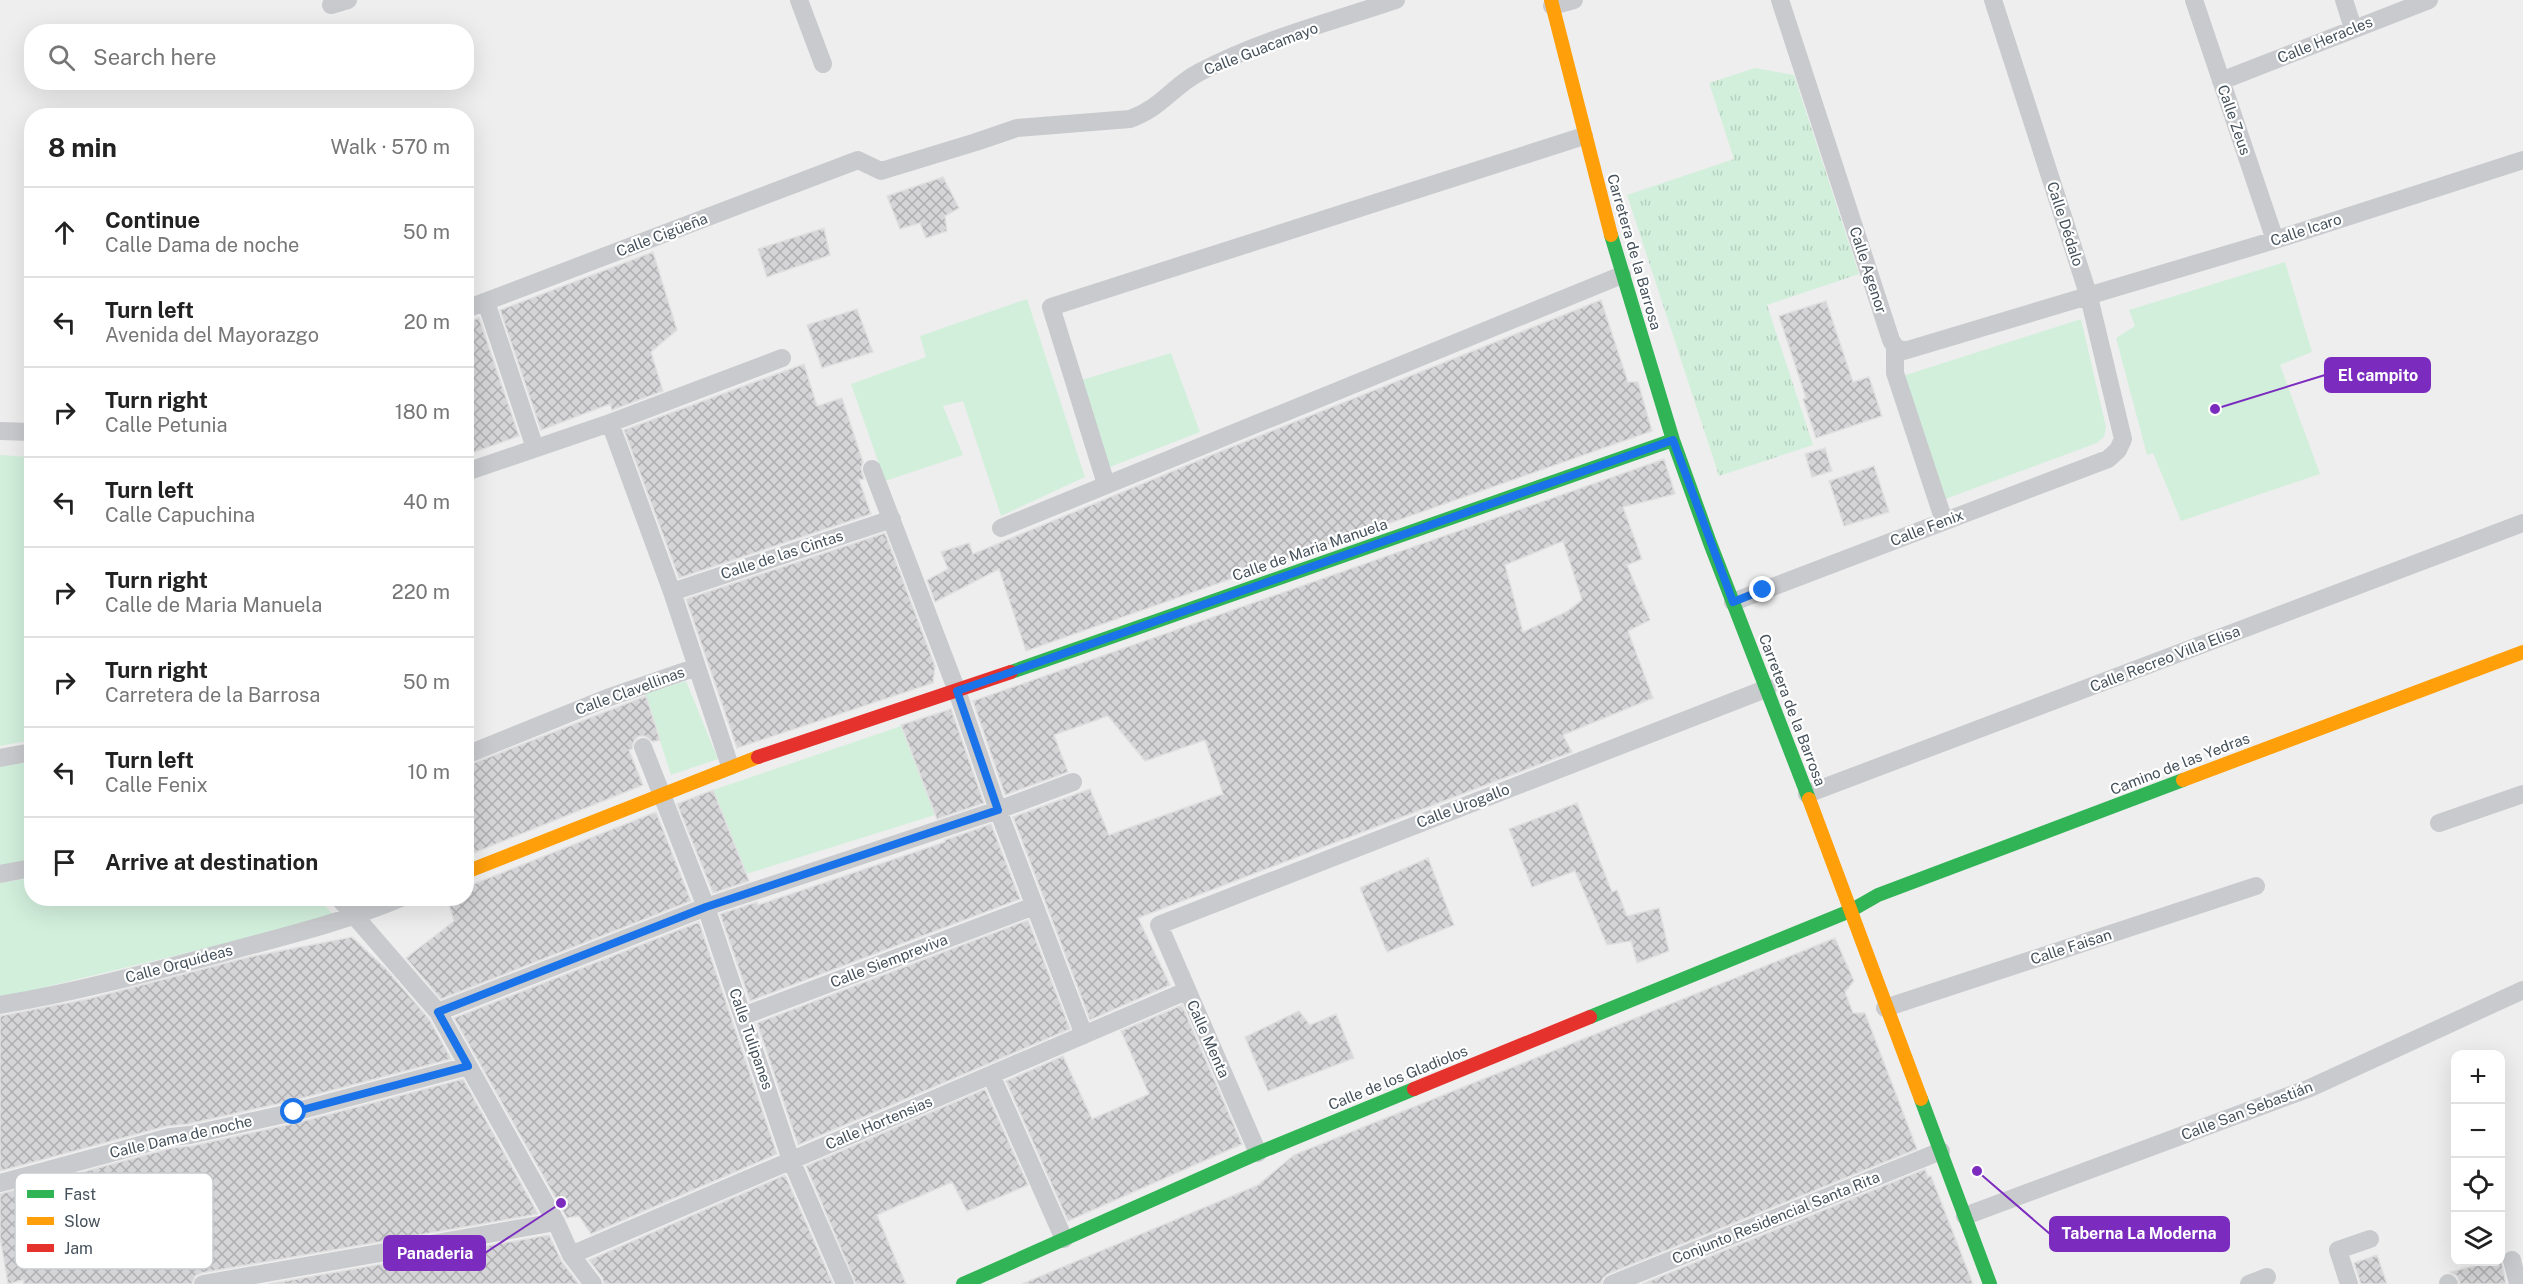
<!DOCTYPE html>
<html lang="en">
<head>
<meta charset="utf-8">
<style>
	body { margin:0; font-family:"Public Sans",sans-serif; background:#f6f6f6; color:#222 }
	.controls { position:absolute; right:18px; bottom:18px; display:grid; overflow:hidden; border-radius:12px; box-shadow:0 6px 24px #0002 }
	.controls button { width:54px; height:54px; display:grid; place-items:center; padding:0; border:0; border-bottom:2px solid #e0e0e0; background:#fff; color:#222; font:30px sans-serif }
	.stop { position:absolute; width:18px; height:18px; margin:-14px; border:4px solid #1a73e8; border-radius:50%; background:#fff }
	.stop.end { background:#1a73e8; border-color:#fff; box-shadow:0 2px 6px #0008 }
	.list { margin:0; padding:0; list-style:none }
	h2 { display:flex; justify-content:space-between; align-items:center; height:78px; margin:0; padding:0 24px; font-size:26px }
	h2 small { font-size:20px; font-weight:400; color:#767676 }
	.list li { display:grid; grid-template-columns:39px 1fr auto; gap:18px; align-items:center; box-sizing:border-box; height:90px; padding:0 24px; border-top:2px solid #e0e0e0 }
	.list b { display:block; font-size:22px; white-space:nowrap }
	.list p { margin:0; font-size:20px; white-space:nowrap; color:#767676 }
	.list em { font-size:20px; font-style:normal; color:#767676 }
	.icon { flex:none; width:33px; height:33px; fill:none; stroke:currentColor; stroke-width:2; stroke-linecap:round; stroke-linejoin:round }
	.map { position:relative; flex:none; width:2523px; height:1284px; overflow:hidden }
	.search { position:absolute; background:#fff; box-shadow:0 6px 24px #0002; left:24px; top:24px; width:450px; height:66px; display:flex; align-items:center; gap:15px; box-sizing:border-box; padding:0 21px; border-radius:24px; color:#767676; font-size:22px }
	.panel { position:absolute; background:#fff; box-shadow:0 6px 24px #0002; left:24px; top:108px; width:450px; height:798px; border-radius:24px }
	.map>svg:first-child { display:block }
</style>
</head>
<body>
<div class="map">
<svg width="2523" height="1284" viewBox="0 0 2523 1284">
	<defs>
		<pattern id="grass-tufts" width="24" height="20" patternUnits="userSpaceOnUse" patternTransform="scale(1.5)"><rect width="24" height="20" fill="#d2efdc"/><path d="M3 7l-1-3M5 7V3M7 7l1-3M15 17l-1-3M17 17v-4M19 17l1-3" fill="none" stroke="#b6cfbf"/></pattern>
		<pattern id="building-cross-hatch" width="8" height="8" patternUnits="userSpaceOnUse" patternTransform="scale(1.5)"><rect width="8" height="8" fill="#d5d5d7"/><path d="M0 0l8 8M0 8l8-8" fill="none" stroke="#afafb1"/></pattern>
	</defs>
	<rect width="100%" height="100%" fill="#efeeee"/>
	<path fill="url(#grass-tufts)" d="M1755 68 1794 75 1859 274 1767 305 1813 445 1719 476 1627 195 1734 159 1709 83Z"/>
	<path fill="#d2efdc" d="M2285 262 2312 352 2280 365 2320 474 2181 521 2153 453 2147 455 2116 338 2135 326 2129 310Z
		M1027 299 1085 477 1001 516 963 401 943 406 963 455 885 481 851 384 926 357 920 336Z
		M2081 319 2106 427 2104 437 2097 443 1932 504 1890 380Z
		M1171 353 1200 432 1102 470 1075 382Z
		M0 455 31 457 32 740 0 746Z
		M686 681 718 759 671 775 645 694Z
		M901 726 935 815 746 874 713 790Z
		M25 762 31 818V868L0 874V767Z
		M31 878 32 898 319 899 335 917 0 998V883Z"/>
	<path fill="url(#building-cross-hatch)" stroke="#e0e0e1" stroke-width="1.5" fill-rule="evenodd" d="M943 177 959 208 945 216 947 231 926 238 920 223 900 229 887 196Z
		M824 228 830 255 767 277 758 249Z
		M653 252 677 330 651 352 663 391 612 410 610 404 541 430 500 310Z
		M1601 300 1628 382H1638L1652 431 1026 651 999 569 935 602 927 580 948 569 941 552 969 543 973 554 1214 454Z
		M1826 301 1853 382 1869 377 1882 416 1816 438 1803 399 1806 398 1779 316Z
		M857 309 873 352 822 368 807 325Z
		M479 318 519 436 466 455V322Z
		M804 364 817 406 842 398 863 462 861 468 864 479 859 480 871 514 679 578 624 430Z
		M1825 448 1832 471 1812 477 1805 454Z
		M1664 459 1675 494 1623 507 1642 559 1627 565 1650 620 1628 631 1653 698 1563 735 1572 752 1138 918 1170 985 1090 1020 1013 817 1090 789 1109 835 1223 794 1205 740 1145 761 1108 716 1054 735 1068 772 1005 795 973 701ZM1563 541 1582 600 1566 612 1523 632 1505 565Z
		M1874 466 1889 512 1844 526 1829 481Z
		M885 533 935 666 933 683 737 748 686 599Z
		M646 696 660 740 653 742 645 736H639L634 741 632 749 629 750 643 785 466 856V766Z
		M951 709 984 803 937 819 901 725Z
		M713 790 749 881 713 893 677 804Z
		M1577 803 1612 892 1617 890 1627 916 1659 908 1669 951 1637 963 1631 941 1607 945 1575 871 1532 887 1509 829Z
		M656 812 691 901 441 999 406 958 454 921 447 898H466V887Z
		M991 824 1020 899 750 1001 720 914 757 902 758 905 945 842V840Z
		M1428 858 1454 925 1387 952 1360 888Z
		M1028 920 1070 1029 798 1145 757 1023Z
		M699 922 777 1154 591 1234 579 1216 567 1218 454 1018Z
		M352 937 387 970 429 1019 451 1059 291 1101 188 1124 167 1126 0 1171V1016L88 999 249 957Z
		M1835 938 1854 981 1845 992 1853 1013H1865L1917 1149 1608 1274 1603 1278 1601 1284H1022L1258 1185 1294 1155 1326 1142Z
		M1182 1005 1242 1144 1068 1221 1006 1081 1063 1056 1092 1119 1149 1094 1121 1031Z
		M1299 1011 1310 1025 1336 1014 1354 1058 1268 1091 1245 1037Z
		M463 1079 538 1214 201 1273 195 1276 192 1284H24L23 1280 8 1284 0 1237V1194L172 1148 192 1146 296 1123Z
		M985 1089 1028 1185 967 1211 952 1182 877 1215 906 1284H856L806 1166Z
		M1925 1169 1928 1177 1931 1176 1973 1284H1642Z
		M785 1175 833 1284H604L602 1277 589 1260Z
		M549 1235 562 1262 579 1284H268Z
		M2377 1255 2387 1284H2361L2354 1263Z
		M2501 1259 2506 1284H2460L2457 1276 2450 1272 2491 1262H2500Z"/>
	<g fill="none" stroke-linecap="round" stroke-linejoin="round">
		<path stroke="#c8cacd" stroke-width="18" d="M799 0 823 64
			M1780 0 1891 340 1895 347 1904 351 2275 240 2523 160
			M2194 0 2275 240
			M2344 0 2353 28
			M331 5 348 0
			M1552 6 1574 0
			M2221 81 2429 0
			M486 302 535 448
			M466 309 858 160 881 171 976 142 1017 128 1130 119C1161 108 1172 87 1198 73 1260 40 1330 22 1396 0
			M1895 347V373L1944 521
			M610 423 672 592 697 667
			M0 431 32 432
			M872 469 957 691 998 810 1084 1035
			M466 472 610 423 782 358
			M1106 484 1051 307 1584 136
			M1001 528 1622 275
			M672 592 892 519
			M1733 602 2108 459 2118 450 2123 439 2089 297 1993 0
			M643 747 706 907 791 1160 845 1284
			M466 755 607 698 697 667 730 766
			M0 758 32 752
			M1807 794 2523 523
			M2439 823 2523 794
			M0 874 32 868
			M339 898 438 1012 556 1222 571 1255 593 1284
			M0 1005C77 992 151 972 226 952 285 936 344 922 401 898
			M1885 1008 2256 886
			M438 1012 706 907 998 810 1073 782
			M743 1016 1034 906
			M991 1075 1064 1239
			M1258 1153 1159 925 1768 688
			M0 1183 170 1137 190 1135 294 1112 468 1066
			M1965 1216 2310 1088 2523 990
			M571 1255 1186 991
			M2512 1260 2518 1284
			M2448 1283 2449 1284
			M203 1284 556 1222
			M1612 1284 1941 1151
			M2249 1284 2267 1277
			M2349 1284 2338 1250 2370 1239"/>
		<path stroke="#30b455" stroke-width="14" d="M1611 235 1673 440 1710 543 1809 799
			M1011 672 1673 440
			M1590 1017 1850 911 1878 895 2183 780
			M1921 1099 1990 1284
			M963 1284 1258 1153 1414 1089"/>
		<path stroke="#ff9f0a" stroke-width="14" d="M1551 0 1611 235
			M2183 780 2523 652
			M1809 799 1921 1099
			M466 872 758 757"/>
		<path stroke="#e5322d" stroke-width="14" d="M758 757 1011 672
			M1414 1089 1590 1017"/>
	</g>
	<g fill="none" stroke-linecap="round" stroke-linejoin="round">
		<path stroke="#1a73e8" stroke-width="8" d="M294 1112 468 1066 438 1012 706 907 998 810 957 691 1673 440 1733 602 1763 590"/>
	</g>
	<g text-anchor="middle" stroke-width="4.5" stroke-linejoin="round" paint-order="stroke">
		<g font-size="15" fill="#45515b" stroke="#fff">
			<text transform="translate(2325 40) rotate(-22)" y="5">Calle Heracles</text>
			<text transform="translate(1261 49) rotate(-21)" y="5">Calle Guacamayo</text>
			<text transform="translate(2234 120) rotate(71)" y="5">Calle Zeus</text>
			<text transform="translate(2065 224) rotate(72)" y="5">Calle Dédalo</text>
			<text transform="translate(2306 230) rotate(-18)" y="5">Calle Icaro</text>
			<text transform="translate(662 235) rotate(-21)" y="5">Calle Cigüeña</text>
			<text transform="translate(1634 252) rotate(74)" y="5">Carretera de la Barrosa</text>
			<text transform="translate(1868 270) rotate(72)" y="5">Calle Agenor</text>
			<text transform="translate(1927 528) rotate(-21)" y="5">Calle Fenix</text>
			<text transform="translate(1310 550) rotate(-19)" y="5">Calle de Maria Manuela</text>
			<text transform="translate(782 555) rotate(-18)" y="5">Calle de las Cintas</text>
			<text transform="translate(2165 659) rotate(-21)" y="5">Calle Recreo Villa Elisa</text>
			<text transform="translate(630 691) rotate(-20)" y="5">Calle Clavellinas</text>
			<text transform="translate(1792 710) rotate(69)" y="5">Carretera de la Barrosa</text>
			<text transform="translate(2180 764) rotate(-21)" y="5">Camino de las Yedras</text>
			<text transform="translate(1463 806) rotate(-21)" y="5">Calle Urogallo</text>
			<text transform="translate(2071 947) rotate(-18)" y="5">Calle Faisan</text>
			<text transform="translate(889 961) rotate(-21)" y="5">Calle Siempreviva</text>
			<text transform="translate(179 964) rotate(-15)" y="5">Calle Orquídeas</text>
			<text transform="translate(751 1039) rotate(71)" y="5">Calle Tulipanes</text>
			<text transform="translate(1208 1039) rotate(66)" y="5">Calle Menta</text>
			<text transform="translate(1398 1078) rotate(-22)" y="5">Calle de los Gladiolos</text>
			<text transform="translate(2247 1111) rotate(-21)" y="5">Calle San Sebastián</text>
			<text transform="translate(879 1123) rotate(-23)" y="5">Calle Hortensias</text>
			<text transform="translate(181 1137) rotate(-13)" y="5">Calle Dama de noche</text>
			<text transform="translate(1776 1218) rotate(-22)" y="5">Conjunto Residencial Santa Rita</text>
		</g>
	</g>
	<rect x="15" y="1173" width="198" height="96" rx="9" fill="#fff" stroke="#c7cbce" stroke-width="1.5"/>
	<rect x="27" y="1190" width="27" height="8" fill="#30b455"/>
	<rect x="27" y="1217" width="27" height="8" fill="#ff9f0a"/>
	<rect x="27" y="1244" width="27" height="8" fill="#e5322d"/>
	<g font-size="16" fill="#45515b">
		<text x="64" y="1200">Fast</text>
		<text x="64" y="1227">Slow</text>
		<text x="64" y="1254">Jam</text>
	</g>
	<path fill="none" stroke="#7b2cbf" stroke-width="2" d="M2215 409L2325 375M1977 1171L2050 1234M561 1203L485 1253"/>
	<g fill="#7b2cbf" stroke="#fff" stroke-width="2">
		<circle cx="2215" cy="409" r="6"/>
		<circle cx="1977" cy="1171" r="6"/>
		<circle cx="561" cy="1203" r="6"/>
	</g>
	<g fill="#7b2cbf" stroke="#7b2cbf" stroke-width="2">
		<rect x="2325" y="358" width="105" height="34" rx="6"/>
		<rect x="2050" y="1217" width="179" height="34" rx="6"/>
		<rect x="384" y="1236" width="101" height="34" rx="6"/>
	</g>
	<g font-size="16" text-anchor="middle" font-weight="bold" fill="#fff">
		<text x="2378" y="381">El campito</text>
		<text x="2139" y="1239">Taberna La Moderna</text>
		<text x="435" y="1259">Panaderia</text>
	</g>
</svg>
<div class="controls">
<button>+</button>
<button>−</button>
<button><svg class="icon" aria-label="locate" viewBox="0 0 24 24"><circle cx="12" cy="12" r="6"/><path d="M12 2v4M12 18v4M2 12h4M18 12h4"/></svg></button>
<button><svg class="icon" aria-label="layers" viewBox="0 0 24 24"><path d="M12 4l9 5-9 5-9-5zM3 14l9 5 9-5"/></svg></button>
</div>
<div class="stop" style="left:294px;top:1112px"></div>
<div class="stop end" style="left:1763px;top:590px"></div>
<div class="search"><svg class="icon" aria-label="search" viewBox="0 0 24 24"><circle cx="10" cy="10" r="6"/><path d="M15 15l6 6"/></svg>Search here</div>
<section class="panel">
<h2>8 min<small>Walk · 570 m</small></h2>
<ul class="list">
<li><svg class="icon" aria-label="ahead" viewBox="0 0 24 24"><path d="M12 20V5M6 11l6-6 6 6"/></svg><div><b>Continue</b><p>Calle Dama de noche</p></div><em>50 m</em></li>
<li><svg class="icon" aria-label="left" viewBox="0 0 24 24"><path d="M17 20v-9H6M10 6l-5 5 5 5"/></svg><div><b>Turn left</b><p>Avenida del Mayorazgo</p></div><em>20 m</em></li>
<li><svg class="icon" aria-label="right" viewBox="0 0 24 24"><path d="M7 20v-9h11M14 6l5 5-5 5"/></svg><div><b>Turn right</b><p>Calle Petunia</p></div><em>180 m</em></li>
<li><svg class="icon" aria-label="left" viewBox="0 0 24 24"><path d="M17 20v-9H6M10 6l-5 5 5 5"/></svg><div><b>Turn left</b><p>Calle Capuchina</p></div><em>40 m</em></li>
<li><svg class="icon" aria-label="right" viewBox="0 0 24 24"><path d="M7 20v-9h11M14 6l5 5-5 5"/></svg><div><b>Turn right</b><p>Calle de Maria Manuela</p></div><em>220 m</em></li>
<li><svg class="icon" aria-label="right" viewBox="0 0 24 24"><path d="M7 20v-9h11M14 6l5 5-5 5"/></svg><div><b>Turn right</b><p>Carretera de la Barrosa</p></div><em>50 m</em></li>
<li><svg class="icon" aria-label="left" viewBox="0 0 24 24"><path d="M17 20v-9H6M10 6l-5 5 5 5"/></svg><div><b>Turn left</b><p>Calle Fenix</p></div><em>10 m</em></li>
<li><svg class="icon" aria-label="arrive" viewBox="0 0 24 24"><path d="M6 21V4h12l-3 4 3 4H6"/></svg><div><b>Arrive at destination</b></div></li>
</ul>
</section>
</div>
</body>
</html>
